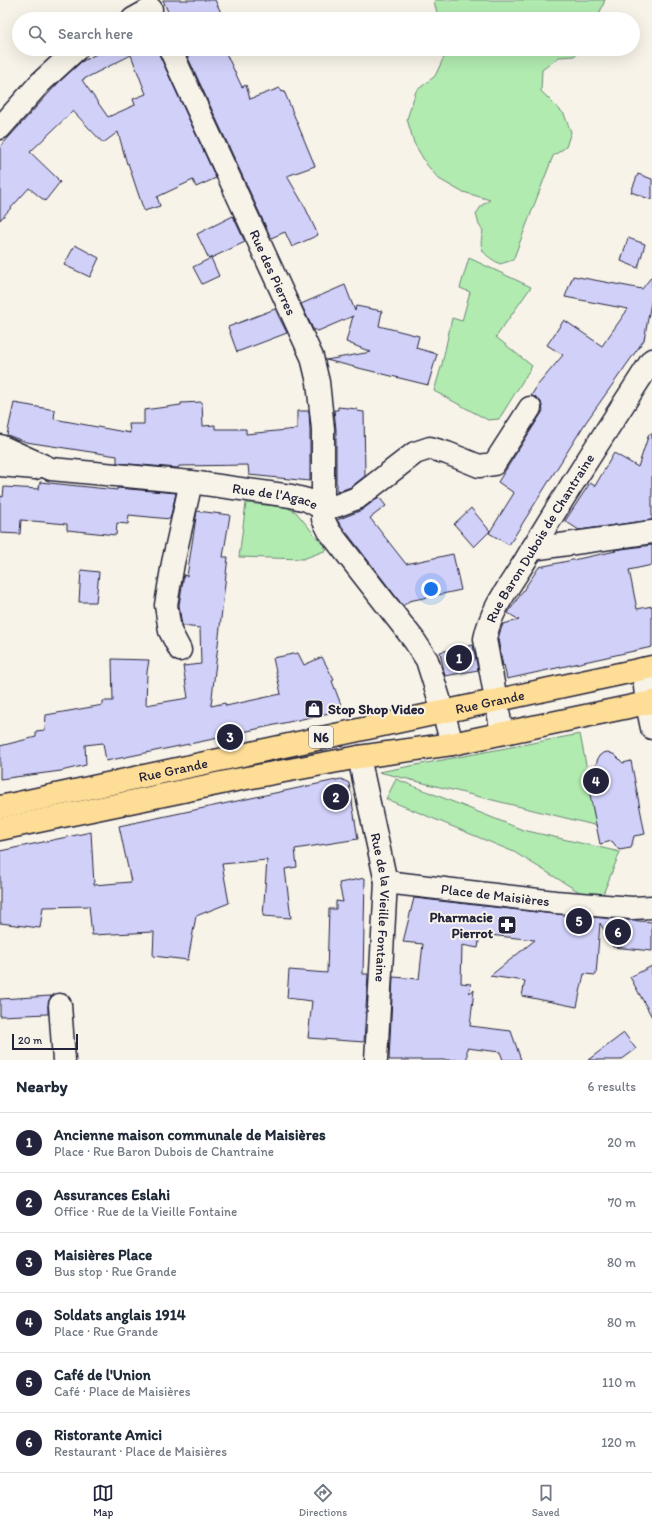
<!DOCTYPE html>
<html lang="en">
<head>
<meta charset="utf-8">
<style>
	body { margin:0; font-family:Itim,sans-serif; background:#f2f2f3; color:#1f2937 }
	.scale { position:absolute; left:12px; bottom:10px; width:66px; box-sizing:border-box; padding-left:4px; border:2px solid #22223b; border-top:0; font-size:11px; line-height:14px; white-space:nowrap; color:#22223b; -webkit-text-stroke:3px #f7f3e8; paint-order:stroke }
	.you { position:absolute; left:431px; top:589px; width:14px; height:14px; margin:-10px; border:3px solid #fff; border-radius:50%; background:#1a73e8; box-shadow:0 0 0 6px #1a73e833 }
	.badge { display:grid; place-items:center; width:26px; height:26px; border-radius:50%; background:#22223b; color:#fff; font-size:13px; font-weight:700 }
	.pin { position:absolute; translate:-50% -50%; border:2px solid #fff; box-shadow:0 1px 4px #0006 }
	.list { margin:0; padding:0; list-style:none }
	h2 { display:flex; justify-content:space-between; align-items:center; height:52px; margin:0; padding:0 16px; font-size:17px }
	h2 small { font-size:13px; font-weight:400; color:#747a83 }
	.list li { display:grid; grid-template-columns:26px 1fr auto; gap:12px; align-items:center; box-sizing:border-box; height:60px; padding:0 16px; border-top:1px solid #e0e1e3 }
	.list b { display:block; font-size:15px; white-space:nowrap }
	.list p { margin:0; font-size:13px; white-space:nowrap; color:#747a83 }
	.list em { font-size:13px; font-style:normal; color:#747a83 }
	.icon { flex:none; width:22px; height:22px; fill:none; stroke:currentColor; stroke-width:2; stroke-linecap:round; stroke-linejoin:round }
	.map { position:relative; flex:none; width:652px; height:1060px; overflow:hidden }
	.search { position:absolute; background:#fff; box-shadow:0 4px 16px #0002; left:12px; right:12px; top:12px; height:44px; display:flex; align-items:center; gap:10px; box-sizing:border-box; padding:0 14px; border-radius:22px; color:#747a83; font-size:15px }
	.sheet { height:412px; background:#fff }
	nav { display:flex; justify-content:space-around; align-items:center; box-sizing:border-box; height:56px; border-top:1px solid #e0e1e3; background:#fff; font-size:11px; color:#747a83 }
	nav a { display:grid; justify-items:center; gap:2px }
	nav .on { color:#22223b }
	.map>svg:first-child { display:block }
</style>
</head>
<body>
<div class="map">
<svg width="652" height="1060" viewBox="0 0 652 1060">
	<rect width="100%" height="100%" fill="#f7f3e8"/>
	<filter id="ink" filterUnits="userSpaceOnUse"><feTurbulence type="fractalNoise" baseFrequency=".025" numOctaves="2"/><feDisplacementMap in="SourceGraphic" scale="8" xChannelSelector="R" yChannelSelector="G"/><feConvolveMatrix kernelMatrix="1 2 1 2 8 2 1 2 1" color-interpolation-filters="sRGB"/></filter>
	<g filter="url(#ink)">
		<path fill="#b1ebb0" stroke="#6a8676" d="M435 0H605L597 19H439L434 2Z
			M446 49H582L574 56 559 57 542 70 541 91 564 114 571 132 566 147 553 156 513 260 500 264C483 254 478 251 483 231L479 225 476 214 482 205 490 200 460 191 439 179 427 165 414 143 407 119 416 91 435 76 444 57Z
			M469 258 531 287 496 337 532 366 499 419 488 420 434 391 442 364 452 318 462 321 470 292 460 288Z
			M246 503 286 507 296 512 327 550 303 559 239 557Z
			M580 734 598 826 379 772Z
			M396 779 523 830 620 852 599 904 514 852 386 799Z"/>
		<path fill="#d1d0f9" stroke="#22223b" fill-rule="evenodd" d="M163 0H215L224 19H171Z
			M106 49H158L159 54 216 178 196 187 193 180 157 197 160 206 144 211 128 163 127 164 118 132 103 143 73 111 30 152 58 179 57 180 60 182 45 201 29 188 0 220V147L59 82 81 62ZM131 55 146 94 133 99 135 105 108 117 82 80Z
			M184 49H224L242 87 246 85 250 99 280 88 282 92 284 91 315 166 287 176 305 207 318 235 292 247 285 232 271 238Z
			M638 174 652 179V200L631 192Z
			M233 216 245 242 209 259 197 234Z
			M628 238 645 244 638 268 621 261Z
			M75 245 99 258 90 277 64 265Z
			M211 258 219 276 202 284 193 267Z
			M573 276 642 289 652 276V297L644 340 586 422 509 545 489 533 514 493 498 482 543 411 541 402 536 397 531 396 537 386 563 355 547 345 564 320 602 346 628 309 565 297Z
			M345 285 355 311 356 306 382 311 379 326 419 336 416 348 437 354 428 385 326 360 371 352 346 342 353 316 318 331 313 329 301 304Z
			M275 309 287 333 237 352 228 327Z
			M202 402 203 426 215 425V429H246V434L297 429V411H309L310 430V481L249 475 248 465 179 466 178 468 117 463V456L26 442 7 435 14 403 55 410 54 419 130 433 129 424H144V410L181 405V403Z
			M338 407 357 409V411L364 412 365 476 351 487 337 492V484L336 483V429L334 410H338Z
			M649 434H652V520L579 530 565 521 590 483 595 486 614 453 638 467Z
			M40 482 117 490V488L176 493 170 519 129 515 128 524 117 523 116 535 67 530V524L21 520 20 534 0 533V496L3 497 4 487 39 489Z
			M379 497 386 506 370 518 406 564 453 554 461 590 409 601 403 606 337 520 362 510Z
			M471 508 490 531 474 547 454 524Z
			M197 511 230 515 223 557H228L211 706 225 703 226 706 281 694 273 658 298 653 304 665 322 657 334 680 332 681 343 710 243 732V733L106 761 103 743 85 745 86 765 61 771 0 779V746L36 737V731L45 730 46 715 103 705V701H113L112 659 149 660 147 672 146 705 188 698 183 666 201 664 200 628 182 626 179 605 184 575 187 576Z
			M652 545V565L629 570 637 609 652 606V647L507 679 504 665 503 666 498 639 500 632 503 624 519 620 508 613 539 567 616 551 614 550Z
			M81 570 99 572 96 602H79Z
			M473 645 478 670 445 676 440 652Z
			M608 752 615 755 623 763 631 761 645 834 634 836 631 848 619 850 612 841 600 844 585 770 595 767 599 756 603 753Z
			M341 779 349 783 358 839 295 849 297 867 285 869 291 918 263 916 267 860 222 864 229 903 196 916 188 960 153 956 154 932 92 935 89 906 43 907 40 928 0 923V851L91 832 94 885 131 882 119 826Z
			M365 878 363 974H368L364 1042 308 1038 312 1001 287 998 289 970 327 973 329 909H336V901L343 902 339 883Z
			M414 898 554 914 652 922V951L613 947 600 923 596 975 584 974 577 1007 522 996 525 981 490 976 535 940 480 934 478 948 462 945 461 983 471 984 469 993 474 990 470 1026 511 1031 521 1060H503L500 1052 467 1048V1060H389L393 977 419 979 423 944 403 942Z
			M652 966V1017L630 977Z
			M51 996 48 1006V1014L0 1016V999Z
			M624 1033 636 1049 621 1060H588Z"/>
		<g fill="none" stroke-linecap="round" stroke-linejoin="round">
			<defs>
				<g id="minor">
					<path d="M133 19 151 9"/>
					<path id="s1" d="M170 49 312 357 318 382 323 429V519L329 531 414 640 427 660 443 711 452 744"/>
					<path d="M0 128 40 83 77 49"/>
					<path id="s2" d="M0 446 51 469 191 482 291 496 307 500 322 508"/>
					<path d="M0 465 35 468"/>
					<path d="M322 508 336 506 357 498 415 453 430 448 447 453 479 466 494 464 530 408"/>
					<path d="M532 549 652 532"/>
					<path d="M180 650 170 631 166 605 173 563 191 482"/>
					<path d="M643 669 647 704 652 728"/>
					<path id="s3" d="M502 733 485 639C490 611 510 585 525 561 565 493 609 427 652 360"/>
					<path id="s4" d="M359 757 386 882 376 1060"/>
					<path id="s5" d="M386 882 555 902 632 908 652 907"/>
					<path d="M60 1005 64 1060"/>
				</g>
				<g id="major">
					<path id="s6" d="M0 807 652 667"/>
					<path d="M0 829 236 780 359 757 452 744 652 702"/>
				</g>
			</defs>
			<use href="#minor" stroke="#22223b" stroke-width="25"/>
			<use href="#major" stroke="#22223b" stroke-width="25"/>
			<use href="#minor" stroke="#f7f3e8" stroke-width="22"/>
			<use href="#major" stroke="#fedd96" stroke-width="22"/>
		</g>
	</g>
	<defs>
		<symbol id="shop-square" viewBox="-11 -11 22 22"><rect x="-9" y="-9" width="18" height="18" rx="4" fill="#22223b" stroke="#f7f3e8"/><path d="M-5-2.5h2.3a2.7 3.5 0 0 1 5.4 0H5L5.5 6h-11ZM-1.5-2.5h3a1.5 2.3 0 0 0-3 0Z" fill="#fff"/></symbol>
		<symbol id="pharmacy-square" viewBox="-11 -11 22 22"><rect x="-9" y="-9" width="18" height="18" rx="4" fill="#22223b" stroke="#f7f3e8"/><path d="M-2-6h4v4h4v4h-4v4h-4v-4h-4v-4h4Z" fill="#fff"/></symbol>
	</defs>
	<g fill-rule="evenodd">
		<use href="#shop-square" x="303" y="698" width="22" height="22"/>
		<use href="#pharmacy-square" x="496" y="914" width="22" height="22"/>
	</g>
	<g text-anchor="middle" stroke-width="4" stroke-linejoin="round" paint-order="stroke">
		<rect fill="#f7f3e8" stroke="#62616f" stroke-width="1" x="309" y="726" width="24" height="22" rx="3"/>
		<g font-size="13" font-weight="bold" fill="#22223b">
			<text x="321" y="742">N6</text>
		</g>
		<g font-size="14" fill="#22223b" stroke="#f7f3e8">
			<text dy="5" stroke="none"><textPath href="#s1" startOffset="246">Rue des Pierres</textPath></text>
			<text dy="5" stroke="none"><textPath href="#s2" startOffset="282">Rue de l'Agace</textPath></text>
			<text dy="5" stroke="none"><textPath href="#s3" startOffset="211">Rue Baron Dubois de Chantraine</textPath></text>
			<text dy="5" stroke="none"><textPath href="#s6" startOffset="501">Rue Grande</textPath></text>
			<text dy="5" stroke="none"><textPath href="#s6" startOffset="177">Rue Grande</textPath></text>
			<text dy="5" stroke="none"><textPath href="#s5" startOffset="110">Place de Maisières</textPath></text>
			<text dy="5" stroke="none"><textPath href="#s4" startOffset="153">Rue de la Vieille Fontaine</textPath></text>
		</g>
		<g font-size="14" font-weight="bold" fill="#22223b" stroke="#f7f3e8" text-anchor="start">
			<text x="328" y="714">Stop Shop Video</text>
			<text x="493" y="922" text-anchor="end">Pharmacie<tspan x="493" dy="16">Pierrot</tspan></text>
		</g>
	</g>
</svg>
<div class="scale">20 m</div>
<div class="you"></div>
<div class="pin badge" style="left:459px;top:658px">1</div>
<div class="pin badge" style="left:336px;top:797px">2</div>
<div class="pin badge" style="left:230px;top:737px">3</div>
<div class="pin badge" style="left:596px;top:781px">4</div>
<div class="pin badge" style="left:579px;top:921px">5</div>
<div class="pin badge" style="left:618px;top:932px">6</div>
<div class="search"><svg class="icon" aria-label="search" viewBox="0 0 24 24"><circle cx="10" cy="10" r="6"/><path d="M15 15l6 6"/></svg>Search here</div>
</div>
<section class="sheet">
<h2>Nearby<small>6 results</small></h2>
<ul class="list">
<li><span class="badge">1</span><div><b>Ancienne maison communale de Maisières</b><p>Place · Rue Baron Dubois de Chantraine</p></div><em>20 m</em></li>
<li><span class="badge">2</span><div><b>Assurances Eslahi</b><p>Office · Rue de la Vieille Fontaine</p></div><em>70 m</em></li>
<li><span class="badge">3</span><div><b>Maisières Place</b><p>Bus stop · Rue Grande</p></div><em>80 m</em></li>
<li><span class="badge">4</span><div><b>Soldats anglais 1914</b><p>Place · Rue Grande</p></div><em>80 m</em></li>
<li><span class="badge">5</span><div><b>Café de l'Union</b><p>Café · Place de Maisières</p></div><em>110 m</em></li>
<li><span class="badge">6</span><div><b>Ristorante Amici</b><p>Restaurant · Place de Maisières</p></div><em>120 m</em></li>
</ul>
</section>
<nav>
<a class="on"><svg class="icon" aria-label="map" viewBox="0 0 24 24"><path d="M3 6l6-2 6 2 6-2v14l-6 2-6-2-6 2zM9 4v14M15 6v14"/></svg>Map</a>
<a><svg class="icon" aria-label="directions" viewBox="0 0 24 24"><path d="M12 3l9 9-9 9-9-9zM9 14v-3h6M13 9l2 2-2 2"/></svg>Directions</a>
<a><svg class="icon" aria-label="saved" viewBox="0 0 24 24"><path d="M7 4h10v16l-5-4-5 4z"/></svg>Saved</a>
</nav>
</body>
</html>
